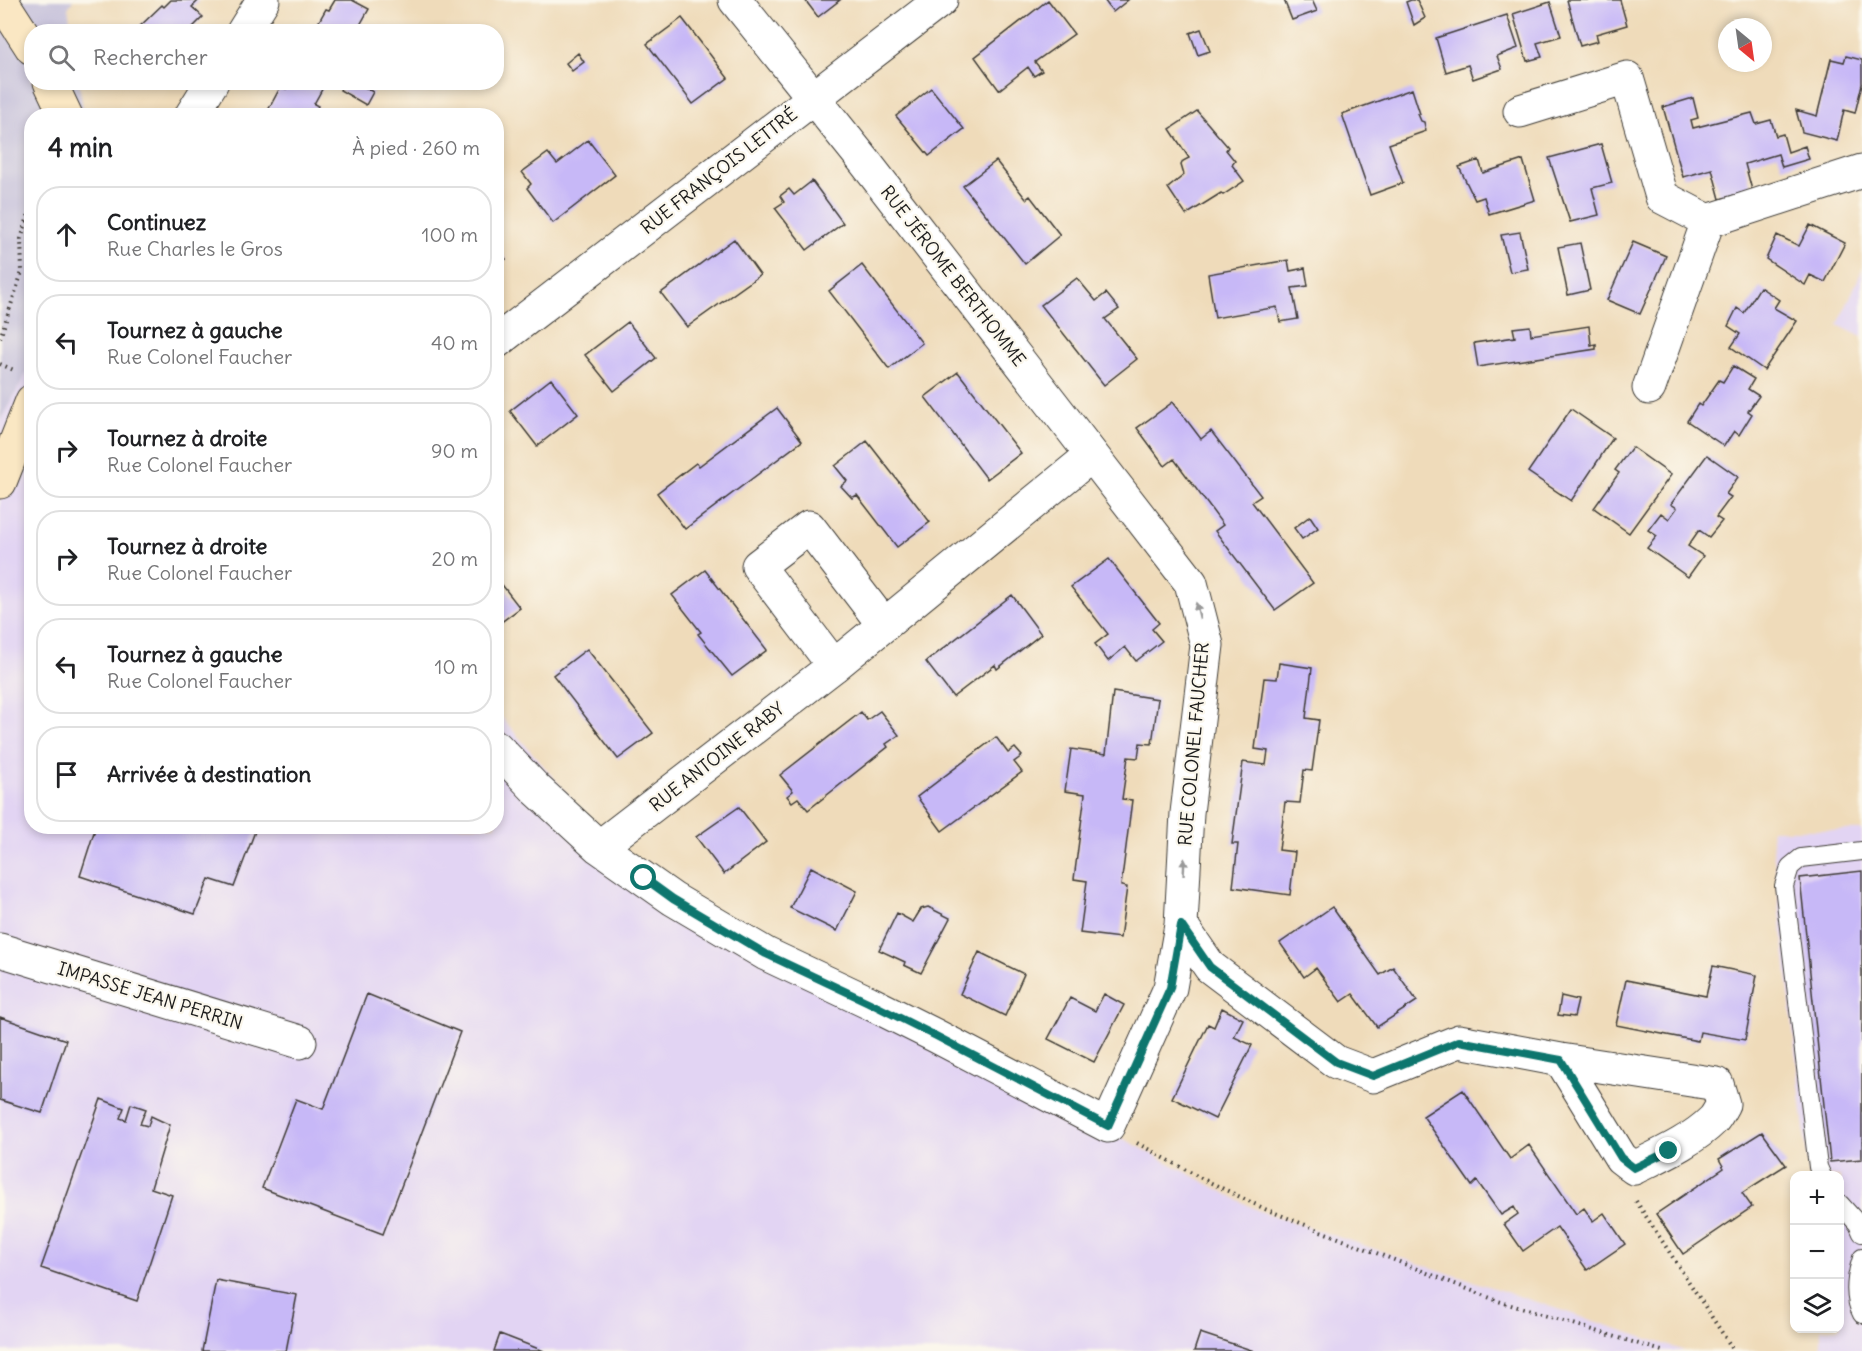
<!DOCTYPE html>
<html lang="fr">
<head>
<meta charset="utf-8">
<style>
	body { margin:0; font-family:Delius,sans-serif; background:#f2f2f2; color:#202124 }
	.controls { position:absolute; right:18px; bottom:18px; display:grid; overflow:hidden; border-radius:12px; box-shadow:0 3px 9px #0003 }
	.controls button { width:54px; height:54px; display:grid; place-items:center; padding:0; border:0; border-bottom:2px solid #e0e0e0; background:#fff; color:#202124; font:30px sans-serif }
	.compass { position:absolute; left:1718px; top:18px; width:54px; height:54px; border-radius:50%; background:#fff; box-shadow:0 3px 9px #0003; rotate:151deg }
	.stop { position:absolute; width:18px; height:18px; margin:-14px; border:4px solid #0f766e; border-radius:50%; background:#fff }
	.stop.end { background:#0f766e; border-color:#fff; box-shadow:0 2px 6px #0008 }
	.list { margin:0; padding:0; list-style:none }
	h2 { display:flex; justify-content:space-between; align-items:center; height:78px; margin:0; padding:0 24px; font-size:26px }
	h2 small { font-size:20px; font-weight:400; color:#757577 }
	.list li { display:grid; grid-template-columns:39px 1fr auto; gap:18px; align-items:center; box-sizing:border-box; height:96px; margin:0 12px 12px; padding:0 12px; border:2px solid #e0e0e0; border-radius:24px }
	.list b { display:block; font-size:22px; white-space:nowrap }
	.list p { margin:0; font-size:20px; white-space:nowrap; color:#757577 }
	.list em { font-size:20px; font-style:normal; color:#757577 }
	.icon { flex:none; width:33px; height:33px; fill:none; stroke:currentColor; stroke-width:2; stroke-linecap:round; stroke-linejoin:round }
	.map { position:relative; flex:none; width:1862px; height:1351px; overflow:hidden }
	.search { position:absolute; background:#fff; box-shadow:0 3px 9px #0003; left:24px; top:24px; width:480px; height:66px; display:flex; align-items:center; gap:15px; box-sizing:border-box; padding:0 21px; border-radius:24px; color:#757577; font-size:22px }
	.panel { position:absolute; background:#fff; box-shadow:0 3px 9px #0003; left:24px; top:108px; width:480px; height:726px; border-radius:24px }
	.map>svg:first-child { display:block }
</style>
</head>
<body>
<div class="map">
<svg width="1862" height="1351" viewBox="0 0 1862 1351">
	<rect width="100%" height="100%" fill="#fbf7ec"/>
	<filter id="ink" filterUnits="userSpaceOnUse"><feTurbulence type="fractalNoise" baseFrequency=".0167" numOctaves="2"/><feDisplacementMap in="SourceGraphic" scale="12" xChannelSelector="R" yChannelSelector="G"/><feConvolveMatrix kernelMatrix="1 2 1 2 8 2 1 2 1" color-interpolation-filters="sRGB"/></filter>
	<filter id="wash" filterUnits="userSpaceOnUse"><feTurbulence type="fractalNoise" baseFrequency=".008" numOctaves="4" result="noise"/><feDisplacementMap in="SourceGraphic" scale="24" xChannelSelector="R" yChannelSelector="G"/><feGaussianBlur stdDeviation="1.35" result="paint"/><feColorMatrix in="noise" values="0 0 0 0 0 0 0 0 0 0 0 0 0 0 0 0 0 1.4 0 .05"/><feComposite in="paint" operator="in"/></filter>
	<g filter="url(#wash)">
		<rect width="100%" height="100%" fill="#efdbba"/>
		<path fill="#e2d4f3" d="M1862 270V337L1838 325Z
			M31 365 32 826H496L497 712 608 841 808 981 1002 1074 1259 1211 1685 1351H0V421Z
			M1771 830H1862V1351H1821V1329L1840 1328V1176L1809 1175Z"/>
		<path fill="#c5c0da" d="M0 0H73L68 8 72 31 32 32V82L79 83 84 115 32 116 31 365 0 421Z"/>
		<g id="blocks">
			<path fill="#c7b8f7" d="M171 0H199L192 7 203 17 188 32H134L162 5 164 7Z
				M335 0H352L369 9 356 32H313L326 9 329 10Z
				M805 0H840L818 17Z
				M1048 0 1074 34 1035 62 1042 71 1034 76 1028 67 999 90 975 57Z
				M1104 0H1128L1113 12Z
				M1284 0H1312L1317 11 1292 20Z
				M1411 0H1417L1425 18 1414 25 1406 2Z
				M1567 0H1620L1627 25 1596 34 1598 41 1580 46Z
				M1550 2 1561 36 1537 43 1542 57 1527 61 1513 14Z
				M1507 15 1518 48 1497 56 1502 69 1473 79 1468 65 1446 72 1436 38Z
				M682 18 728 78 693 104 647 44Z
				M1201 29 1210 51 1198 55 1190 33Z
				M578 53 584 62 572 71 566 63Z
				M1846 56 1862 60V84L1855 113 1844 110 1837 141 1802 132 1796 110 1817 116 1831 59 1844 62Z
				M290 82H326L314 104 318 106 313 116H265L281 86 286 89Z
				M344 82H356L373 92 366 105 340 90Z
				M931 88 964 129 929 156 896 116Z
				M1412 89 1420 114H1418L1421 121 1424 122 1426 131 1389 144 1403 183 1370 195 1342 114Z
				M1693 98 1698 118 1691 120 1693 128 1752 113 1756 124 1771 120 1776 136 1783 134 1788 152 1805 146 1809 159 1782 167 1778 154 1745 164 1752 190 1720 199 1712 169 1683 177 1663 107Z
				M1197 111 1228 147 1226 150 1235 161 1232 165 1244 181 1223 195 1221 193 1186 215 1168 188 1184 175 1181 165 1183 161 1189 158 1170 129Z
				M588 140 615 175 553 223 527 188 531 184 522 172 548 153 557 164Z
				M1601 144 1612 183 1592 188 1599 215 1570 222 1549 158Z
				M1479 160 1483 173 1523 160 1535 200 1489 214 1484 197 1475 200 1459 167Z
				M996 161 1026 199 1030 196 1060 235 1025 264 963 186Z
				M812 181 843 223 807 250 775 208 784 202 780 196 789 189 794 195Z
				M1810 225 1845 243 1825 282 1810 275 1805 285 1766 259 1777 235 1799 246Z
				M1520 232 1528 269 1510 272 1501 235Z
				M734 239 760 275 687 327 661 293Z
				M1633 242 1666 256 1640 314 1607 300Z
				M1580 243 1590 290 1568 295 1558 247Z
				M496 247 506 259 496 266Z
				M1288 260 1290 271 1305 268 1308 286 1292 288 1298 319 1280 322 1277 307 1215 318 1208 274Z
				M862 265 922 343 889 369 829 291Z
				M1077 278 1096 301 1106 293 1119 309 1105 319 1137 359 1104 385 1041 305Z
				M1760 287 1779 300 1774 308 1797 321 1764 370 1731 347 1740 334 1728 326 1737 308 1744 313Z
				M628 322 656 358 614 391 585 355Z
				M1530 326 1531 335 1589 326 1591 345 1596 344V349L1478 367 1474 343 1515 337 1513 328Z
				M1733 366 1754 379 1748 389 1759 396 1748 411 1752 414 1739 435 1734 431 1724 446 1687 421 1698 404 1701 406 1719 380 1723 382Z
				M958 372 1021 453 987 479 925 397Z
				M551 379 578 414 537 446 510 411Z
				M1173 402 1201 439 1211 431 1261 496 1252 502 1313 583 1275 610 1215 531 1223 525 1174 459 1165 466 1137 428Z
				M777 408 802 441 685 529 657 493 696 463 699 466Z
				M1571 409 1613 438 1571 501 1528 472Z
				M867 441 930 522 897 547 857 495 852 498 841 486 847 481 835 466Z
				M1632 447 1671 475 1629 533 1594 508 1619 473 1615 470Z
				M1707 455 1738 477 1726 494 1731 497 1716 517 1722 521 1709 537 1699 530 1688 546 1703 556 1688 577 1647 548 1657 536 1648 530 1661 513 1669 519 1677 508 1671 504Z
				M1310 516 1318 528 1302 539 1294 528Z
				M1109 559 1159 623 1152 629 1162 641 1136 661 1125 647 1108 661 1095 644 1108 634 1071 587Z
				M705 570 767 650 732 676 698 634 701 632 672 595Z
				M496 577 520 608 496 626Z
				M1012 595 1041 634 997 669 995 665 953 697 926 662Z
				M587 649 653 733 618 759 553 675Z
				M1279 663 1312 668 1306 718 1319 720 1312 771 1304 770 1300 803 1285 802 1279 850 1295 852 1290 895 1233 887 1238 844H1232L1243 762 1266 765 1268 751 1255 749 1264 678 1277 679Z
				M1113 692 1158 699 1152 744 1140 743 1138 758 1128 757 1122 799 1132 800 1121 886 1127 887 1120 938 1080 933 1087 881 1074 879 1085 794 1065 791 1071 749 1106 754Z
				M880 711 899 735 886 744 888 747 808 810 798 798 792 802 787 796 793 791 780 775 861 712 867 720Z
				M996 737 1008 753 1015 748 1022 756 1014 762 1022 772 942 831 917 797Z
				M739 807 766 842 724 874 696 837Z
				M96 826H257L234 887 209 879 195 914 80 876Z
				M811 867 857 891 837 931 790 908Z
				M1862 871V1159L1830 1162 1800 878Z
				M928 907 950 918 921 973 904 965 905 962 879 950 897 913 913 922 921 909Z
				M1332 907 1380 975 1393 967 1417 1001 1377 1027 1353 994 1341 1002 1316 968 1304 977 1280 943Z
				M979 952 1024 974 1005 1016 960 994Z
				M1713 966 1757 975 1745 1040 1700 1032 1698 1041 1616 1025 1626 980 1706 996Z
				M367 994 460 1032 383 1234 262 1188 296 1099 323 1109Z
				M1104 994 1124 1005 1094 1062 1048 1039 1070 998 1095 1011Z
				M1561 996 1578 1000 1574 1017 1558 1015Z
				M1222 1008 1243 1019 1234 1037 1252 1045 1215 1119 1172 1098 1208 1024 1214 1027Z
				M0 1017 66 1040 42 1113 0 1100Z
				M1463 1090 1510 1159 1529 1145 1576 1214 1584 1208 1593 1221 1604 1213 1625 1244 1587 1270 1557 1227 1523 1251 1504 1224 1518 1214 1514 1207 1501 1215 1477 1181 1472 1186 1423 1116Z
				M101 1099 124 1108 120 1118 126 1120 131 1104 146 1109 140 1124 148 1126 151 1116 170 1125 151 1188 172 1195 137 1301 41 1268Z
				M1762 1132 1786 1165 1742 1193 1752 1207 1683 1254 1656 1214 1724 1168 1719 1159Z
				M216 1280 297 1295 286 1351H202Z
				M1200 1333 1254 1351H1194Z
				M500 1334 544 1351H494Z"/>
		</g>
	</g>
	<g filter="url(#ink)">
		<use href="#blocks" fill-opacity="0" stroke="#3c3934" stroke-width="1.5"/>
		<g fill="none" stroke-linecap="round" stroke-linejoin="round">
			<defs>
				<path id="lane" d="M1822 1176 1818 1167 1784 886 1790 867 1801 858 1862 851
					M1840 1204 1858 1224 1862 1233
					M1862 1258C1856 1276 1853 1297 1862 1314"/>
				<path id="street" d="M243 32 263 0
					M1520 111 1627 78 1662 197 1708 221 1862 171
					M191 116 212 82
					M496 342 941 0
					M1649 388 1708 221
					M834 666 758 566 809 527 884 625
					M496 747 537 790 599 847 673 899 766 954 868 1002 936 1036 1108 1126 1170 988 1181 925 1187 813 1207 645 1191 583 865 162 735 0
					M599 847 834 666 1092 455
					M1181 925 1210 967 1336 1062 1373 1076 1459 1041 1561 1060 1717 1084 1723 1104C1720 1109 1717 1116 1713 1120 1692 1141 1660 1155 1634 1168L1621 1158 1561 1060
					M0 950 300 1042"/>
				<path id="secondary" d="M1 0 32 48
					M50 82 66 116
					M0 482 32 401"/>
			</defs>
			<use href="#lane" stroke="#3c3934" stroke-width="20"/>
			<use href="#street" stroke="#3c3934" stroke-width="35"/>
			<use href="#secondary" stroke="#3c3934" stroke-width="35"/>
			<path stroke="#3c3934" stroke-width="4" stroke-dasharray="1.5 4.5" stroke-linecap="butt" d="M0 338 22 272 21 239 32 204
				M0 364 16 371
				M1137 1143 1199 1177 1265 1209 1498 1301 1662 1351
				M1636 1201 1734 1351"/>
			<use href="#lane" stroke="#fff" stroke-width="18"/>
			<use href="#street" stroke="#fff" stroke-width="33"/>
			<use href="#secondary" stroke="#fae7c3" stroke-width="33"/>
		</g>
		<defs><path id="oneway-solid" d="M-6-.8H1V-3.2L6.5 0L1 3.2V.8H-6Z" transform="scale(1.5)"/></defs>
		<g fill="#999">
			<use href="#oneway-solid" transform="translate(1198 611) rotate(-104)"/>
			<use href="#oneway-solid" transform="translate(1184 867) rotate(-87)"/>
		</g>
	</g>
	<g fill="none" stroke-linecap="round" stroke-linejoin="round" filter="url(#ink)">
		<path stroke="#0f766e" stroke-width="8" d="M644 878 673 899 766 954 868 1002 936 1036 1108 1126 1170 988 1181 925 1210 967 1336 1062 1373 1076 1459 1041 1561 1060 1621 1158 1634 1168 1669 1151"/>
	</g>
	<g text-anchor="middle" stroke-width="4.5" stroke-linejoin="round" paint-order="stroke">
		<g font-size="18" fill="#1c1c1c" stroke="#fbf7ec">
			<text transform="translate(719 171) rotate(-38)" y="6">RUE FRANÇOIS LETTRÉ</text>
			<text transform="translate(953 276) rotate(52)" y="6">RUE JÉROME BERTHOMME</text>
			<text transform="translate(1194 744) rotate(-85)" y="6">RUE COLONEL FAUCHER</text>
			<text transform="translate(717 757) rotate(-38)" y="6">RUE ANTOINE RABY</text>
			<text transform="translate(150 996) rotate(17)" y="6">IMPASSE JEAN PERRIN</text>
		</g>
	</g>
</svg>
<div class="controls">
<button>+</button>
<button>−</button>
<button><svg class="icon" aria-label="layers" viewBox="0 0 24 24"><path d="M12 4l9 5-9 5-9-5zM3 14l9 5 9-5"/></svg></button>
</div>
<svg class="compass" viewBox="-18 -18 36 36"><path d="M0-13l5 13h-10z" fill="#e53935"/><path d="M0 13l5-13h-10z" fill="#757577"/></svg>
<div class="stop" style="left:644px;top:878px"></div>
<div class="stop end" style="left:1669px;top:1151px"></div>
<div class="search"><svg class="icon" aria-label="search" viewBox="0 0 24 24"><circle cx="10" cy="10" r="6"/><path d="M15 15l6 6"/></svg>Rechercher</div>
<section class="panel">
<h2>4 min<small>À pied · 260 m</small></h2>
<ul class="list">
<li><svg class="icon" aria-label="ahead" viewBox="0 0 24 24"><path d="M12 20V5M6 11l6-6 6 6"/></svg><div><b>Continuez</b><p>Rue Charles le Gros</p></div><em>100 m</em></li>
<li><svg class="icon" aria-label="left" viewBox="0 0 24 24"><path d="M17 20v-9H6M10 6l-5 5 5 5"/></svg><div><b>Tournez à gauche</b><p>Rue Colonel Faucher</p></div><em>40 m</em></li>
<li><svg class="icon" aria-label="right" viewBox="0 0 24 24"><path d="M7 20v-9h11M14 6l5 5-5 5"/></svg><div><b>Tournez à droite</b><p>Rue Colonel Faucher</p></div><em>90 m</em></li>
<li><svg class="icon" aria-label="right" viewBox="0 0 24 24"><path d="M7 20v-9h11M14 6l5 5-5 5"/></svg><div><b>Tournez à droite</b><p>Rue Colonel Faucher</p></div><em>20 m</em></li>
<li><svg class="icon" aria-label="left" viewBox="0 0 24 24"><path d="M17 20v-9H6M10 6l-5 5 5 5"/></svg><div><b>Tournez à gauche</b><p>Rue Colonel Faucher</p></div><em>10 m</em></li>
<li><svg class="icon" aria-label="arrive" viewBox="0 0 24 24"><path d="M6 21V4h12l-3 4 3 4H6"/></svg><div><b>Arrivée à destination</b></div></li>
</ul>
</section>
</div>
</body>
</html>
